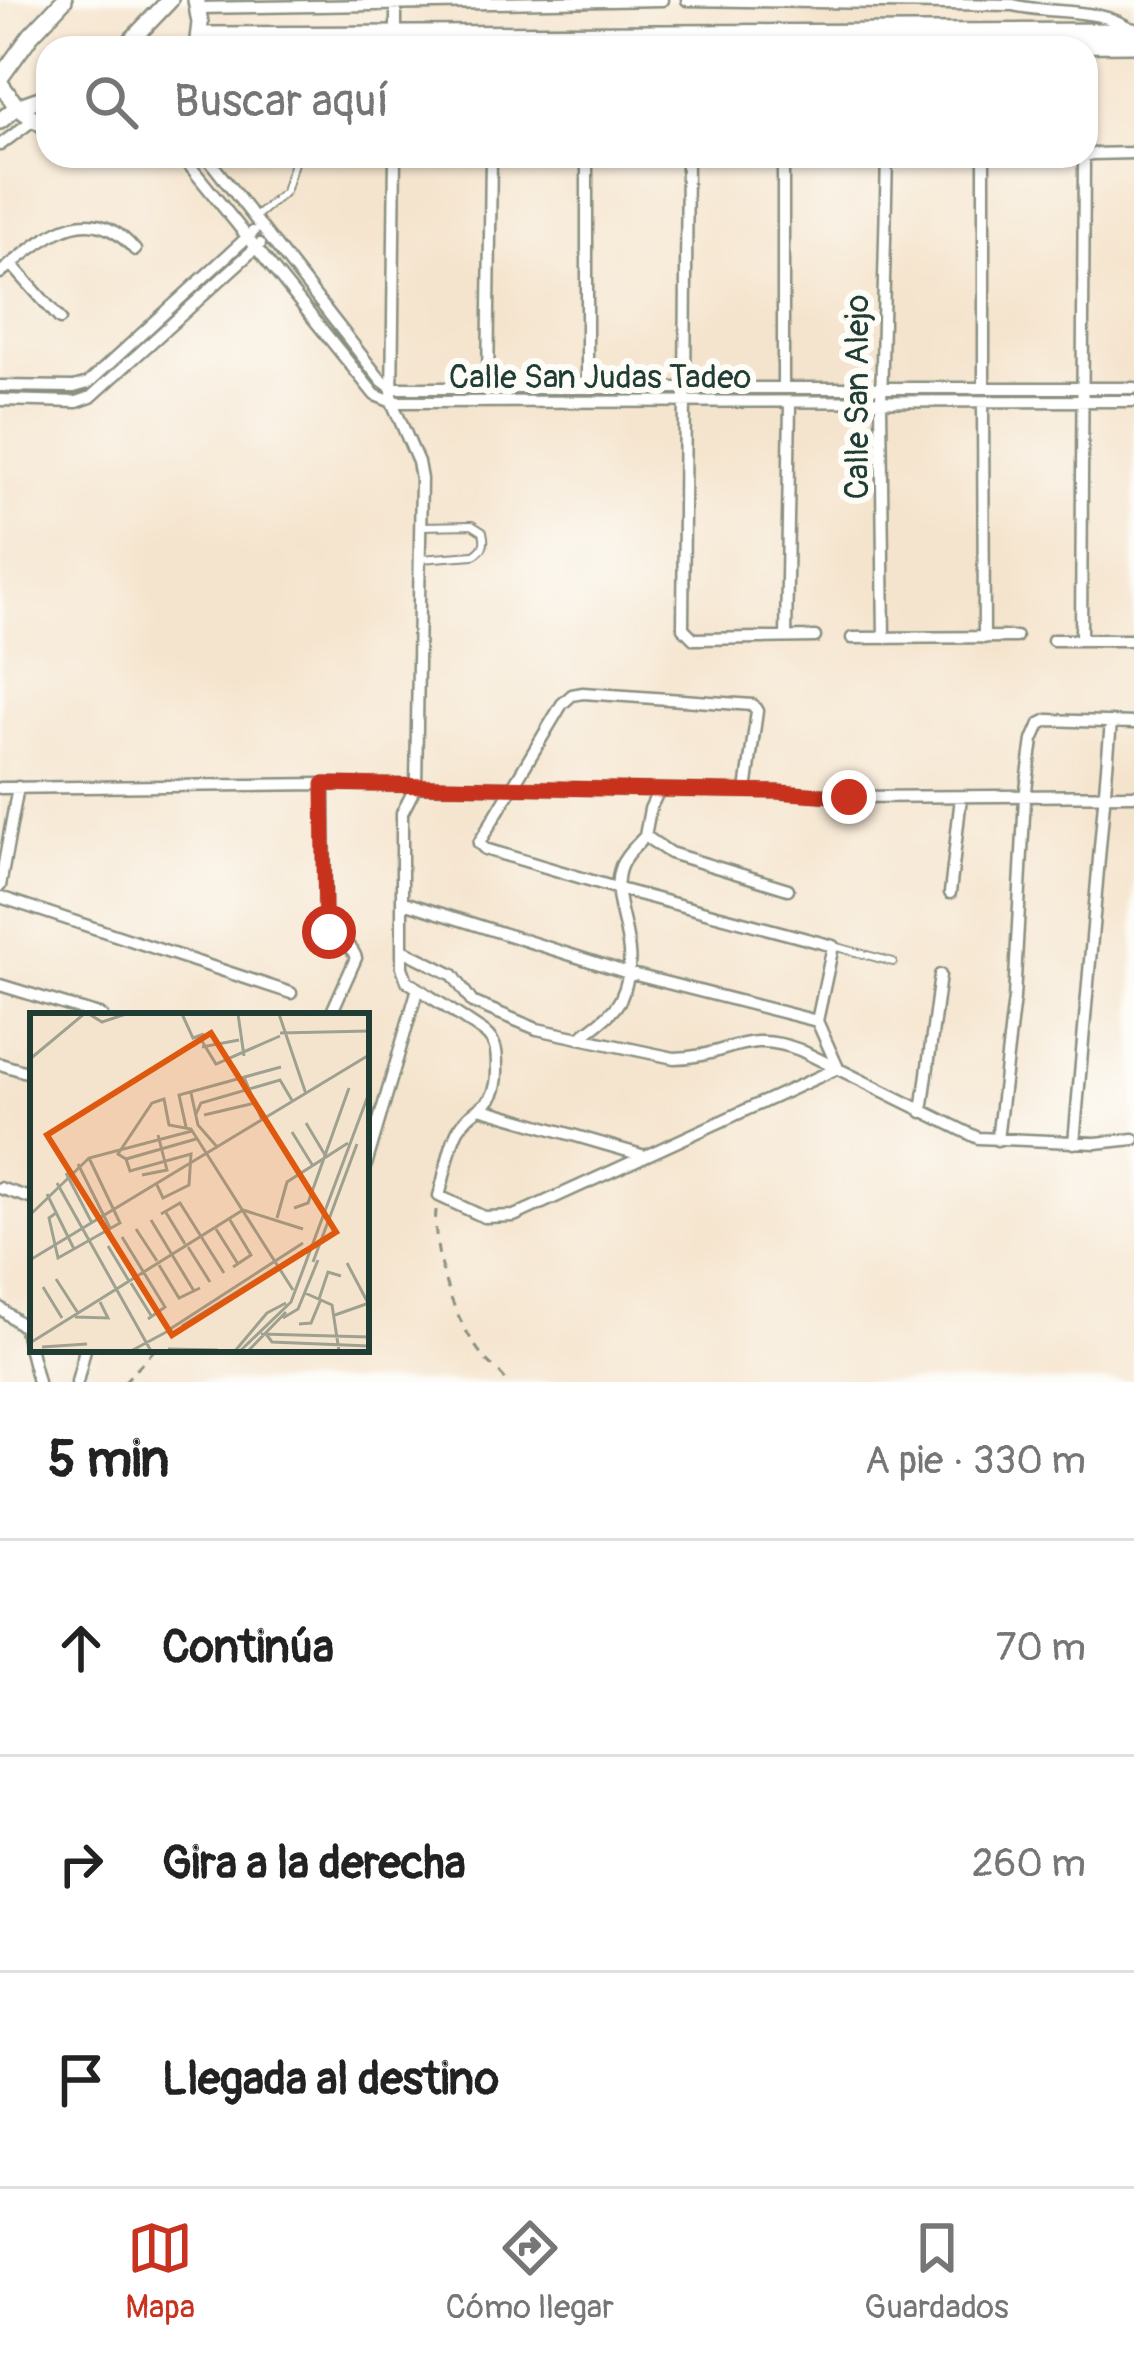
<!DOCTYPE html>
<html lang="es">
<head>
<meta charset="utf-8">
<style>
	body { margin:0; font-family:Pangolin,sans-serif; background:#f6f6f6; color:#222 }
	.stop { position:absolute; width:36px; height:36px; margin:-27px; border:9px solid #c8321e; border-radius:50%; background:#fff }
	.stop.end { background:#c8321e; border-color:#fff; box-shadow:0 3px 12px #0008 }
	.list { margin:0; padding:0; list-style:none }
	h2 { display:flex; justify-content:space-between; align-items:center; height:156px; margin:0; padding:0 48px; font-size:51px }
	h2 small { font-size:39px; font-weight:400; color:#767676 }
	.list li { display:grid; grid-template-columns:78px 1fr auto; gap:36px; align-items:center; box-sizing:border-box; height:216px; padding:0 48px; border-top:3px solid #e0e0e0 }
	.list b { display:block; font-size:45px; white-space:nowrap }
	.list em { font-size:39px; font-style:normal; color:#767676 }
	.icon { flex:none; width:66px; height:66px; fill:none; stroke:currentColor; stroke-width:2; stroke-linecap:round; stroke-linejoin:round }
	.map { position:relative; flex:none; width:1134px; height:1382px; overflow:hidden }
	.search { position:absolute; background:#fff; box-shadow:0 3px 9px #0004; left:36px; right:36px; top:36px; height:132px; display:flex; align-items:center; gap:30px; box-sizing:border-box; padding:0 42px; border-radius:36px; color:#767676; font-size:45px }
	.sheet { height:804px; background:#fff }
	nav { display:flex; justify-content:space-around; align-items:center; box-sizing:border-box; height:168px; border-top:3px solid #e0e0e0; background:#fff; font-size:33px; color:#767676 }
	nav a { display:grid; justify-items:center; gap:6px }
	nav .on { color:#c8321e }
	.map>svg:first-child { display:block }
</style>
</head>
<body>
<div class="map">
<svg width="1134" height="1382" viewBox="0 0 1134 1382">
	<rect width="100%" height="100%" fill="#fdfcf7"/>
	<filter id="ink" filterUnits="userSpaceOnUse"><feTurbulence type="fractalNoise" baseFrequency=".00833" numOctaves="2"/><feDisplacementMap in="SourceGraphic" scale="24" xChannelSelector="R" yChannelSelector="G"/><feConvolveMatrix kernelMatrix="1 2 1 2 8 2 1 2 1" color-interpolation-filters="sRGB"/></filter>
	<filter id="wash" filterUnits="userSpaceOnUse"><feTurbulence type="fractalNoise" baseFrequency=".004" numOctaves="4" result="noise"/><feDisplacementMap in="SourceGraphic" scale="48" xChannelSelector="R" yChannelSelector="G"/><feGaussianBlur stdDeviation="2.7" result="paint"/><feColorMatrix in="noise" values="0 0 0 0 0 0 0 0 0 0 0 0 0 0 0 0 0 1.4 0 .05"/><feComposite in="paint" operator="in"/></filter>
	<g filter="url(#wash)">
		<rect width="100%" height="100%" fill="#f5e4cd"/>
	</g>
	<g filter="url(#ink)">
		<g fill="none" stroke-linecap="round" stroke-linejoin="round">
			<defs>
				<path id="lane" d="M254 218 285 192 296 156
					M420 559 474 555C484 549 486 543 483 532L472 525 421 526
					M833 946 893 962"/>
				<path id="street" d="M396 0V48
					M687 0 1013 5C1053 15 1100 6 1134 31
					M198 8 662 0
					M0 145 32 121
					M182 156 375 395 392 402 1134 401
					M206 156 380 379 392 388H1134
					M395 156 392 402 418 462 421 479 416 786 402 813V967L407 981 485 1033C497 1043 497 1053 497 1068 498 1112 475 1101 458 1130 448 1149 445 1176 439 1196L484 1217 514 1216 838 1068 817 1021 628 973 404 902
					M587 156V388
					M687 156 683 628 694 639 815 637
					M11 264 60 319
					M0 273C44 239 88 195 135 250
					M0 386 74 387 88 383 253 232
					M488 388 491 156
					M783 388V156
					M984 388V156
					M0 400 77 402 91 397 260 244
					M983 402 984 638
					M786 637 790 404
					M852 638 1016 637
					M884 638 881 404 887 156
					M1081 639 1084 157 1091 154 1134 153
					M1053 640H1134
					M324 784 325 921C331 939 351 941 356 958L330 1016
					M0 788 324 784 778 792 849 797 1134 795
					M746 791 757 711 753 705 583 693 572 695 562 704 479 843 485 849 619 889 833 946 817 1021
					M645 836 650 809 658 792
					M0 886 18 787
					M950 893 961 797
					M0 897 291 993
					M403 950 453 975 472 1002 537 1029 674 1058C726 1058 744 1028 800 1050L978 1138 1096 1143 1134 1139
					M0 985 102 1016
					M579 1038C593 1027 613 1015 621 998 646 945 606 905 621 866 626 854 636 846 645 836L670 853 788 889
					M0 1064 33 1074
					M483 1109 645 1156
					M922 1112 940 975
					M997 1140 1014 998 1025 797 1033 740 1040 724 1048 720 1134 723
					M1074 1143 1111 722
					M366 1165 418 988
					M0 1188 33 1199
					M0 1308 24 1327 33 1329
					M24 1327 38 1382
					M77 1382 85 1349"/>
				<path id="secondary" d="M196 0 200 23 197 48
					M199 35 1133 31
					M124 48 170 0
					M648 48 1134 44
					M0 78 31 35 64 0
					M0 83 17 107 48 128
					M0 121 17 107 48 96"/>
			</defs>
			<use href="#lane" stroke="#8a9080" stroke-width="10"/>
			<use href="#street" stroke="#8a9080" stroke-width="15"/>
			<use href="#secondary" stroke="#8a9080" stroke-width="20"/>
			<path stroke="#8a9080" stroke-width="3" stroke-dasharray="9 9" stroke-linecap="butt" d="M436 1210C432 1258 453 1316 481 1354 489 1365 500 1371 507 1382
				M124 1382 155 1349"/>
			<use href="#lane" stroke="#fff" stroke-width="6"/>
			<use href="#street" stroke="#fff" stroke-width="10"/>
			<use href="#secondary" stroke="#fff" stroke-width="15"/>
		</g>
	</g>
	<g fill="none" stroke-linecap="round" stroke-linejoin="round" filter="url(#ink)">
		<path stroke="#c8321e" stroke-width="15" d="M329 932 325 921 323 784 778 792 849 797"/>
	</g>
	<g text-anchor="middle" stroke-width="12" stroke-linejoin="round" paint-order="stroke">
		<g font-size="33" fill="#1f3d34" stroke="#fdfcf7">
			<text x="600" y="388">Calle San Judas Tadeo</text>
			<text transform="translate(856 397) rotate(-90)" y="12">Calle San Alejo</text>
		</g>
	</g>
	<g transform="translate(30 1013)">
		<rect width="339" height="339" fill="#f5e4cd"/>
		<path fill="none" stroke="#9fa190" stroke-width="3" d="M59 1 72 9 96 1M152 1 163 25 174 21M208 1 214 43M249 1 276 81M250 20 339 18M170 25 186 51 250 23M172 34 209 27M0 46 54 1M214 64 232 107M161 80 168 112 188 135M166 101 171 90 250 67 263 89M174 102 225 90M276 110 295 142M156 114 149 82 251 54M262 119 283 153M166 126 96 146 88 141 122 90 134 86 139 112 161 116 263 277M96 146 100 158 161 141 159 172 133 185 127 172M48 151 80 215M36 160 62 210M112 162 137 157 128 122M27 170 121 338M17 181 44 236M264 195 278 190 319 75M135 198 155 231M26 200 19 205 28 245 90 210 59 145M131 201 150 190 194 260M0 202 59 145 162 118M247 205 257 169 318 130M121 207 164 278M200 207 221 242 203 254M106 216 127 248M186 216 208 251M92 224 135 294 118 306M78 233 99 268M158 234 180 269M0 247 339 42M283 249 327 131M317 250 338 290M129 252 149 285 170 275M26 266 48 300M101 270 122 304M13 274 32 305M275 280 302 292 309 338M289 286 298 259 311 263M305 302 339 290M45 304 78 305 70 289M253 305 268 296 288 247M269 311 281 310 291 286M152 313 276 236M137 318 273 230M231 321 339 324M236 321 242 329 339 333M0 330 213 197 273 216M12 334 57 331M138 336 188 337M101 338 140 317M205 338 237 300 256 290M210 338 261 289 339 80M218 338 256 299"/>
		<path fill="#de580e" fill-opacity="0.15" stroke="#de580e" stroke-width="6" d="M181 20 306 219 142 322 17 122Z"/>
		<rect width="339" height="339" fill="none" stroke="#1f3d34" stroke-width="6"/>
	</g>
</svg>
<div class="stop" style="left:329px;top:932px"></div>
<div class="stop end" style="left:849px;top:797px"></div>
<div class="search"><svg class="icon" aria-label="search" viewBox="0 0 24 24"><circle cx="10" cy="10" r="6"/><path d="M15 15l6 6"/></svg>Buscar aquí</div>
</div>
<section class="sheet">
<h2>5 min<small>A pie · 330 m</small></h2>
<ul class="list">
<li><svg class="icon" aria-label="ahead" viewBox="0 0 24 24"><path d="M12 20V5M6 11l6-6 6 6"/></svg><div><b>Continúa</b></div><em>70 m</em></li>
<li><svg class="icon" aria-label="right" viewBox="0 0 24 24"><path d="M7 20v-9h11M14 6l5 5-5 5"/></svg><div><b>Gira a la derecha</b></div><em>260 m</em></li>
<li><svg class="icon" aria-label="arrive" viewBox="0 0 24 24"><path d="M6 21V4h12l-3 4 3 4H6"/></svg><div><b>Llegada al destino</b></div></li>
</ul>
</section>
<nav>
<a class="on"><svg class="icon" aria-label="map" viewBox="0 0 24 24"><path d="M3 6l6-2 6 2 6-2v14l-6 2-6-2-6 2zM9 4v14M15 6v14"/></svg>Mapa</a>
<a><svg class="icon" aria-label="directions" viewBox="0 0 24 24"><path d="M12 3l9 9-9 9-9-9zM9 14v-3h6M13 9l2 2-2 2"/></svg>Cómo llegar</a>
<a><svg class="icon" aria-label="saved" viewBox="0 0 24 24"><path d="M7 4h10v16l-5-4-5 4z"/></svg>Guardados</a>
</nav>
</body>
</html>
